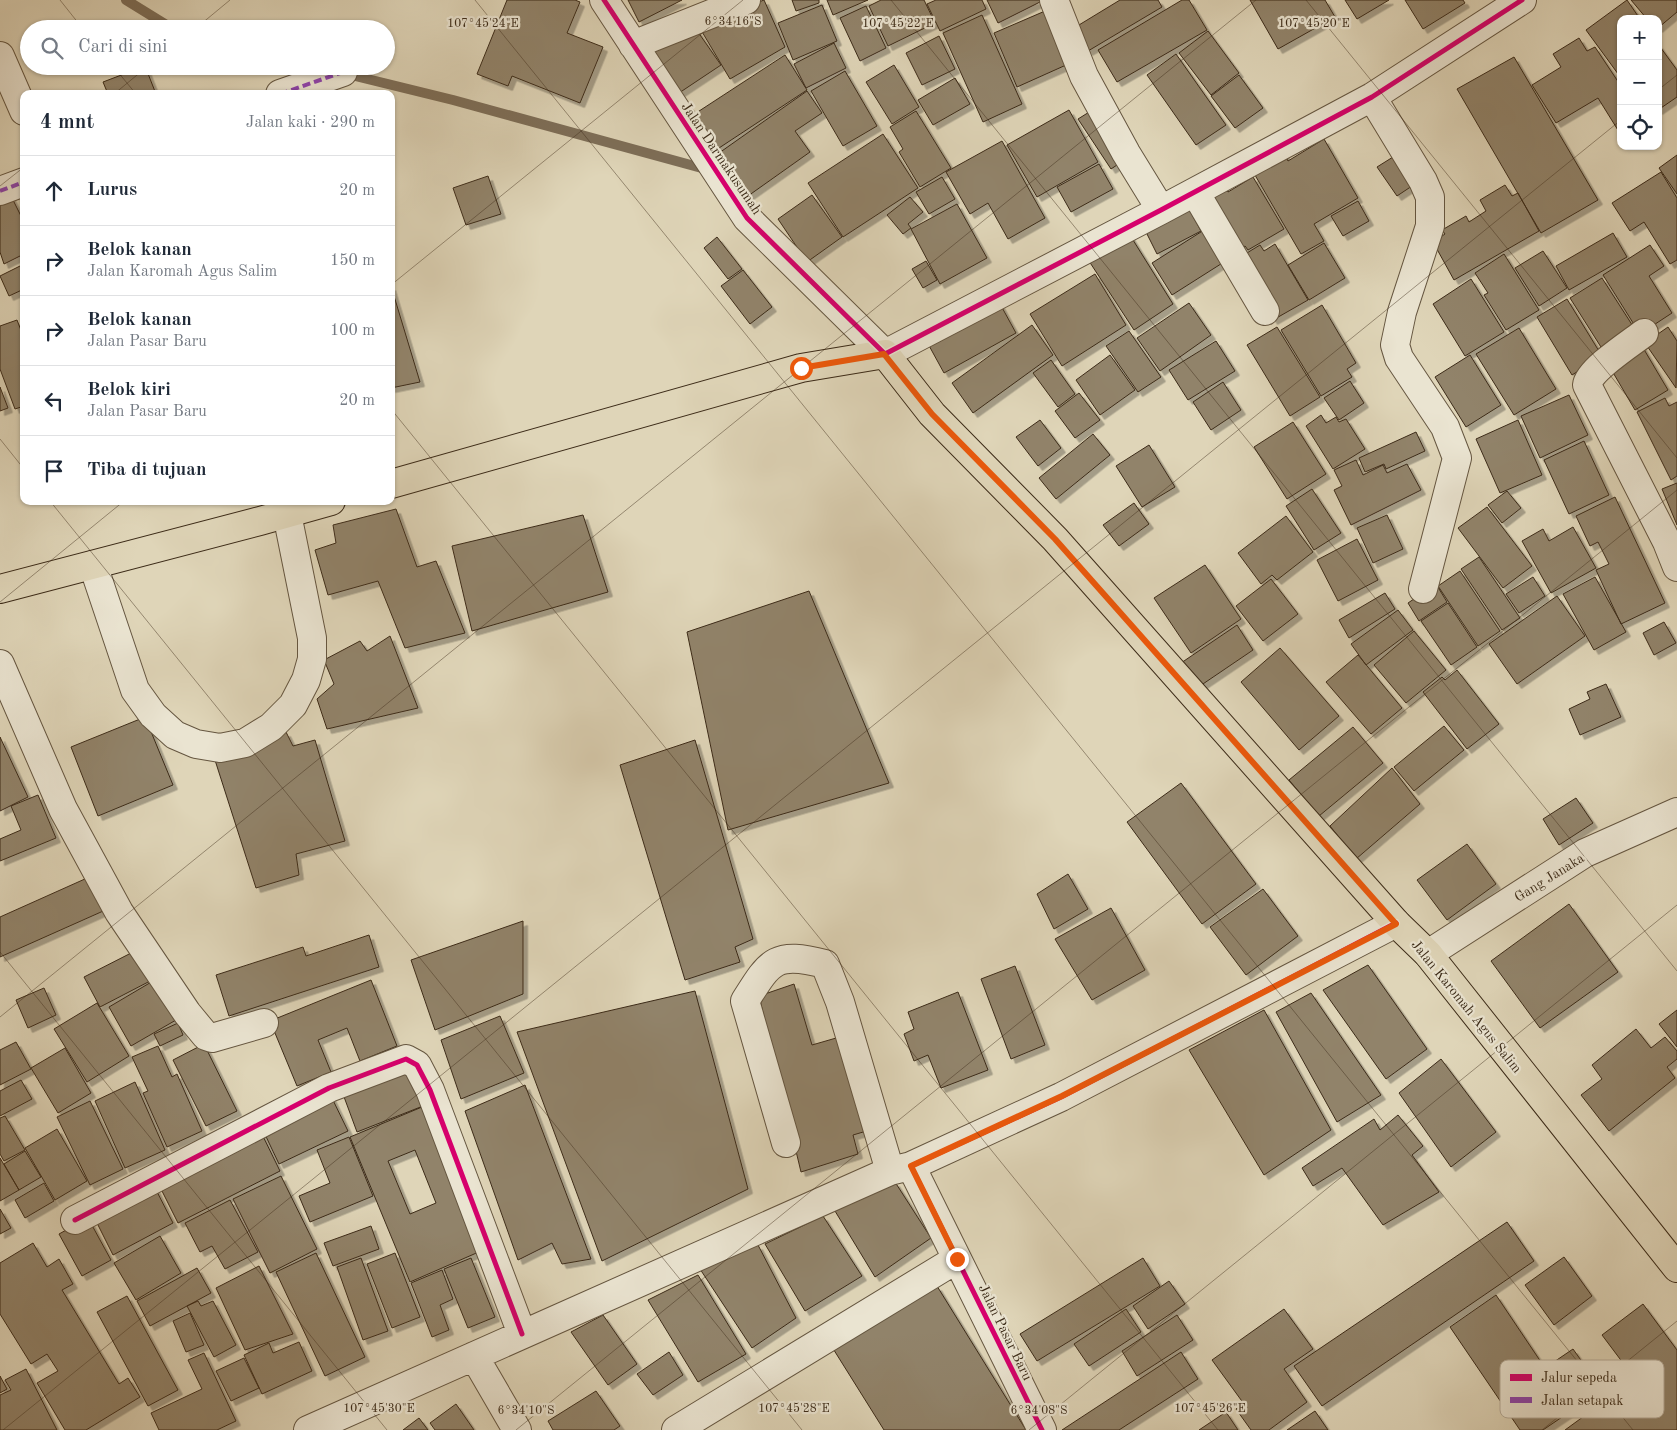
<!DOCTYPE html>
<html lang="id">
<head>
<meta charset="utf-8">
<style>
	body { margin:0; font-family:"Old Standard TT",serif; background:#f2f2f3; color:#1f2937 }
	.controls { position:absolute; right:15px; top:15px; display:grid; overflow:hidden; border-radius:10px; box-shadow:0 1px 4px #0004 }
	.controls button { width:45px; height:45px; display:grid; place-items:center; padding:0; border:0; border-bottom:1px solid #e0e1e3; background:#fff; color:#1f2937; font:25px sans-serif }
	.stop { position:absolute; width:15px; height:15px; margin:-11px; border:4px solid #ea580c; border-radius:50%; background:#fff }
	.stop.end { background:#ea580c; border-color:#fff; box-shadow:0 1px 5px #0008 }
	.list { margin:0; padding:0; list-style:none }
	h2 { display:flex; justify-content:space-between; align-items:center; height:65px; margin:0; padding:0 20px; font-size:21px }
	h2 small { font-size:16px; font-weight:400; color:#747a83 }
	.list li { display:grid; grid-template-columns:32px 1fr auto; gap:15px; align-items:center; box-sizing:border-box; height:70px; padding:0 20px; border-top:1px solid #e0e1e3 }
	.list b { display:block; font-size:19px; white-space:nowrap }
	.list p { margin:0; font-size:16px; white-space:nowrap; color:#747a83 }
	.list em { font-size:16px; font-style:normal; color:#747a83 }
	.icon { flex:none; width:28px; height:28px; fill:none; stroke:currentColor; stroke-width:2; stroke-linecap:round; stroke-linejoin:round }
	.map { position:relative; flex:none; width:1677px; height:1430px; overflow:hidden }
	.search { position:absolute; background:#fff; box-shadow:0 1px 4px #0004; left:20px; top:20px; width:375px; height:55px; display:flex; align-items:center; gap:12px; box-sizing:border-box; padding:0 18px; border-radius:28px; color:#747a83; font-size:19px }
	.panel { position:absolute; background:#fff; box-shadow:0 1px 4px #0004; left:20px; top:90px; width:375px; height:415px; border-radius:10px }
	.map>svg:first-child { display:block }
</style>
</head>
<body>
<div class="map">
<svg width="1677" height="1430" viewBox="0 0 1677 1430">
	<defs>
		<filter id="shadow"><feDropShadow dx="4.5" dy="4.5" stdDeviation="0" flood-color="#0004"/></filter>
	</defs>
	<rect width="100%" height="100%" fill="#dfd5b8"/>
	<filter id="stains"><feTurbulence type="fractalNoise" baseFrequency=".004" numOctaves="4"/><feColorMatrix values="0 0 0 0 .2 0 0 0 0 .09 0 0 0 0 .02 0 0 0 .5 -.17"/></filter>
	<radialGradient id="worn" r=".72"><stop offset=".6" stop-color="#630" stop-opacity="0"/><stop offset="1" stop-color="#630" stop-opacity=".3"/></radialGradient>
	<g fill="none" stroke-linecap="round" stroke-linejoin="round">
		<path stroke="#7d6e58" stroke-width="10" d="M126 0 173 29
			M343 73 453 100 709 170"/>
	</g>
	<path fill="#91836b" stroke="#3c2b18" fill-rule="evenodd" filter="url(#shadow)" d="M507 0H575L580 2 567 33 603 47 580 103 512 76 508 86 477 74Z
		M628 0H682L639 22Z
		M764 0 785 47 730 79 698 25Z
		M792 0H819V3L796 11Z
		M827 0H868L833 15Z
		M881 0H924L935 23 888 46 869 6Z
		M936 0H982L986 9 940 31 927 4Z
		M987 0H1044L998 23Z
		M1120 0H1158L1162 7 1088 51 1074 28Z
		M1182 0H1189L1207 30 1117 82 1098 50Z
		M1250 0H1325L1335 17 1278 49Z
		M1345 0H1389L1357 19Z
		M1405 0H1463L1465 3 1423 29Z
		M1627 0 1640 19H1621V78L1586 30Z
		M1631 0H1677V12L1658 28V19H1647Z
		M822 5 837 41 793 60 778 23Z
		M866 6 886 48 860 61 840 18Z
		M1052 8 1075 61 1017 87 994 33Z
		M982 15 1022 104 983 122 943 33Z
		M691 22 721 65 676 95 647 52Z
		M1208 31 1239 73 1211 95 1179 53Z
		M939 36 955 69 922 85 906 53Z
		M1579 38 1587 51 1595 47 1621 86V135L1598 98 1556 123 1532 85 1561 67 1553 54Z
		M834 43 846 68 806 88 794 64Z
		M1658 44 1677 70V97L1658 110Z
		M1176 54 1226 125 1196 145 1147 75Z
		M785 55 807 90 716 150 693 115Z
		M1514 57 1598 200 1541 233 1457 89Z
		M894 65 919 107 892 124 866 82Z
		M145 66 156 94H108L103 82Z
		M845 71 877 126 843 146 811 91Z
		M1239 75 1263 108 1235 128 1211 96Z
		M955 78 970 104 933 125 918 100Z
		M807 91 822 113 795 131 810 152 748 196 719 153Z
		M1094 109 1126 159 1111 169 1078 119Z
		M1069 110 1098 162 1037 197 1007 145Z
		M916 111 951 168 920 187 899 152 903 149 890 127Z
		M883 134 918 188 843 237 808 183Z
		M1324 139 1358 198 1314 224 1324 241 1301 254 1252 170 1283 151 1288 161Z
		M1002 141 1045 218 1008 239 988 203 970 214 946 172Z
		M1677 155V194L1659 168Z
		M1393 157 1412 186 1397 196 1377 167Z
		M1099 164 1113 189 1071 212 1057 187Z
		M1661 172 1677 198V260L1670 264 1644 222 1630 231 1612 203Z
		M488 176 501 214 466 225 453 188Z
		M942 177 955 199 929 214 916 192Z
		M1253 177 1284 229 1248 250 1245 246 1233 254 1199 198 1223 184 1228 192Z
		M1505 185 1512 196 1518 193 1539 231 1454 280 1433 242 1445 234 1442 230 1466 216 1469 222 1486 211 1480 200Z
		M10 194 24 222V254L4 264 0 252V197Z
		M812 195 842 237 807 262 778 219Z
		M910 197 923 212 908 224 911 228 903 234 887 215Z
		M1184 200 1201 231 1157 254 1141 222Z
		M1358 201 1369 221 1343 236 1331 216Z
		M957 204 987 258 940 284 911 229Z
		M1204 230 1224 262 1172 295 1152 263Z
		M1128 232 1173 304 1134 330 1087 258Z
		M1613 233 1627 257 1569 290 1556 266Z
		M717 237 742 269 728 279 704 248Z
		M1324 243 1345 278 1309 300 1288 265Z
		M1275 244 1308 300 1273 320 1237 259 1260 245 1264 251Z
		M1650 245 1664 266 1649 276 1672 313 1640 334 1603 275Z
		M1543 251 1567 288 1539 306 1515 268Z
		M1504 254 1539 310 1506 330 1484 295 1488 293 1475 273Z
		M926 261 937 280 923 288 912 269Z
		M24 264V289L9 296 0 276Z
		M743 270 772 307 750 324 721 286Z
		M1095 274 1126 325 1062 366 1030 314Z
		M1602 278 1638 334 1606 355 1570 298Z
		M1471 279 1504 332 1465 356 1433 304Z
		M391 286 420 382 391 388Z
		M1567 299 1602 356 1572 375 1537 317Z
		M999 302 1016 333 944 373 927 342Z
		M1189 303 1211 335 1160 371 1137 338Z
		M1322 305 1356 363 1347 369 1352 377 1321 396 1281 330Z
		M17 320 24 338V406L15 409 0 369V326Z
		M1032 325 1053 355 973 413 952 383Z
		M1277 327 1320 397 1290 416 1247 345Z
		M1668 327 1677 341 1676 388 1645 343Z
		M1519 328 1556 389 1514 415 1476 354Z
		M1129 331 1161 377 1138 392 1106 346Z
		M1216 341 1235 371 1188 400 1169 370Z
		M1639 341 1668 390 1635 410 1608 364Z
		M1110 355 1135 390 1100 415 1076 380Z
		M1470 355 1501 405 1466 427 1435 377Z
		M1051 360 1075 394 1058 407 1033 373Z
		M1350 381 1364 403 1339 420 1324 398Z
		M1223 382 1241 410 1211 430 1193 402Z
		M0 387 8 408 0 411Z
		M1079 393 1100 420 1075 438 1055 411Z
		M1569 395 1588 435 1540 458 1521 416Z
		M1665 398 1669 406 1677 402V476L1671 480 1637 412Z
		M1321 415 1326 423 1336 417 1339 422 1346 419 1365 449 1333 469 1306 426Z
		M1040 420 1061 448 1038 466 1016 437Z
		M1518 420 1542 475 1500 493 1476 439Z
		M1293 422 1326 474 1287 499 1254 447Z
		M1416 432 1425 451 1386 469 1384 464 1365 472 1359 458Z
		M1093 434 1110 455 1056 499 1039 478Z
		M1584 441 1609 495 1569 514 1544 460Z
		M1149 445 1175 487 1142 507 1116 466Z
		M1356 460 1363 475 1383 465 1387 473 1407 464 1421 490 1351 525 1334 490 1342 486 1334 470Z
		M1677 483V525L1662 489Z
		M1312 489 1341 533 1314 550 1286 506Z
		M1507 491 1521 508 1502 523 1488 505Z
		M1615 497 1665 603 1621 624 1596 570 1609 564 1598 542 1590 546 1576 516Z
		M1134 503 1149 524 1119 546 1103 525Z
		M1487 507 1532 566 1503 588 1458 528Z
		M396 509 417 567 436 561 465 633 405 648 378 581 328 595 315 550 336 543 333 525Z
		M583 515 608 592 472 631 452 546Z
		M1387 515 1403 549 1373 563 1357 528Z
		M1286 516 1313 552 1277 580 1272 575 1261 584 1238 553Z
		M1573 527 1596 568 1551 593 1522 541 1543 529 1549 541Z
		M1357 539 1378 580 1338 601 1317 560Z
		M1479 557 1520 618 1502 630 1461 569Z
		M1205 565 1241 619 1191 653 1154 598Z
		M1460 571 1500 631 1478 646 1438 586Z
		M1533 577 1545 596 1519 613 1506 594Z
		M1595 577 1626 632 1594 650 1563 594Z
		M1271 579 1298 614 1263 641 1236 606Z
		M1436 584 1447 602 1419 621 1408 603Z
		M809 591 889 783 728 830 687 632Z
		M1385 593 1395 609 1349 638 1339 620Z
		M1557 596 1585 636 1517 684 1489 644Z
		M1448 603 1477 647 1451 665 1421 621Z
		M1398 610 1413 630 1366 665 1351 644Z
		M1664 622 1676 643 1654 655 1643 633Z
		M1237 625 1253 650 1197 688 1181 663Z
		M1414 631 1446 670 1406 703 1374 665Z
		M390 636 418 708 327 729 317 699 334 684 324 660 360 641 367 651Z
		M1280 648 1339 716 1299 750 1241 682Z
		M1358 655 1402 708 1371 734 1326 682Z
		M1457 670 1499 724 1467 749 1423 692 1442 677 1445 680Z
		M1606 684 1621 717 1580 735 1569 709 1590 699 1587 692Z
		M145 717 173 785 98 816 71 747Z
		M1444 726 1464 750 1414 791 1394 767Z
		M1353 727 1383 763 1319 816 1289 780Z
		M286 732 293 746 315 740 345 841 296 854 299 875 256 888 214 757Z
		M0 737 28 797 0 811Z
		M695 740 753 939 735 947 740 962 685 980 620 765Z
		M1392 768 1420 804 1356 859 1330 826Z
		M1181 783 1256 884 1202 924 1127 822Z
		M38 795 56 838 0 861V839L21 830 11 806Z
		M1576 798 1593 823 1559 845 1543 819Z
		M1467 844 1496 884 1447 920 1417 880Z
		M96 874 110 908 0 957V917Z
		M1068 874 1088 909 1054 929 1037 894Z
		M1263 889 1298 936 1246 975 1210 927Z
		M1569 904 1618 972 1540 1028 1491 961Z
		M1111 908 1145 970 1092 1000 1055 939Z
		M523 921V994L435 1030 411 960Z
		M369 935 379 967 229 1016 216 975 303 947 306 956Z
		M137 950 152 980 100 1007 84 977Z
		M1368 965 1427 1049 1386 1079 1323 990Z
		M1015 966 1045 1045 1011 1059 981 979Z
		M371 980 397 1046 360 1061 347 1028 318 1040 331 1072 297 1086 270 1021Z
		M153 981 176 1020 131 1046 109 1007Z
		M794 984 812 1045 843 1036 870 1130 853 1135 858 1154 801 1172 759 996Z
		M44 988 56 1015 28 1028 16 1000Z
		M695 991 748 1189 602 1261 517 1032Z
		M958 992 988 1070 941 1088 928 1055 914 1061 904 1034 914 1029 908 1012Z
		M1311 993 1381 1095 1337 1122 1276 1012Z
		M97 1003 129 1056 87 1082 54 1029Z
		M1264 1010 1331 1130 1264 1175 1189 1050Z
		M1677 1010V1047L1659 1024Z
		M500 1016 524 1073 461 1099 441 1040Z
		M178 1023 183 1035 160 1046 154 1034Z
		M1636 1029 1651 1048 1665 1037 1677 1051V1059L1667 1067 1675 1078 1609 1131 1581 1095 1602 1079 1592 1065Z
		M16 1042 31 1069 0 1085V1050Z
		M204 1044 237 1111 206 1126 173 1060Z
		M158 1046 172 1077 177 1074 202 1131 167 1147 143 1093 148 1091 132 1057Z
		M65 1048 91 1093 58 1113 31 1068Z
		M1441 1059 1496 1132 1451 1167 1399 1093Z
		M405 1060 423 1106 357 1132 340 1086Z
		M21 1080 32 1099 0 1116V1091Z
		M135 1082 165 1150 125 1168 95 1101Z
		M525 1085 591 1259 562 1264 552 1243 518 1260 465 1111Z
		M330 1094 348 1131 279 1164 261 1126Z
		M90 1101 123 1169 90 1185 57 1117Z
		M422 1107 481 1251 410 1282 350 1137ZM415 1150 436 1203 410 1214 388 1161Z
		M1398 1115 1423 1146 1412 1155 1439 1192 1383 1225 1342 1168 1313 1186 1302 1168 1374 1119 1380 1130Z
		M5 1116 25 1150 4 1161 0 1154V1118Z
		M258 1126 280 1171 178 1223 156 1179Z
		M57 1129 87 1181 55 1200 25 1148Z
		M349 1137 373 1196 310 1222 299 1196 330 1183 317 1150Z
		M25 1151 41 1177 19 1190 4 1164Z
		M0 1158 19 1190 0 1201Z
		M281 1176 317 1249 270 1273 233 1199Z
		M152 1182 173 1223 113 1255 92 1213Z
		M895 1182 931 1238 875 1277 835 1211Z
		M44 1183 54 1201 25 1218 15 1200Z
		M230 1200 258 1252 225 1269 212 1246 200 1252 185 1223Z
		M0 1209 11 1228 0 1234Z
		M823 1216 862 1276 805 1311 765 1244Z
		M88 1218 111 1260 82 1276 59 1234Z
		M1507 1222 1534 1261 1322 1406 1294 1366Z
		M371 1226 379 1249 333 1266 324 1243Z
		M160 1236 181 1273 136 1300 114 1263Z
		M33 1243 47 1267 59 1259 73 1284 62 1290 119 1384 128 1378 140 1397 86 1430H65L37 1383 58 1371 47 1354 31 1364 0 1314V1263Z
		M758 1245 796 1318 752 1348 700 1269Z
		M316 1253 365 1357 325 1376 276 1272Z
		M395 1253 420 1317 392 1328 367 1264Z
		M1564 1257 1592 1296 1554 1325 1525 1285Z
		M361 1258 388 1331 363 1340 337 1267Z
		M471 1258 495 1317 468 1328 444 1269Z
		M1143 1258 1160 1286 1037 1361 1020 1334Z
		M259 1266 293 1334 245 1350 216 1288Z
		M197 1268 211 1293 150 1326 137 1301Z
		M442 1270 453 1299 440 1305 449 1330 432 1337 411 1283Z
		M698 1275 746 1354 698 1382 648 1300Z
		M1169 1281 1185 1304 1148 1329 1133 1306Z
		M937 1286 1026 1430H884L832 1347Z
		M1496 1295 1545 1368 1573 1349 1602 1390 1543 1430H1520L1450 1327Z
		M127 1296 178 1390 148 1406 97 1312Z
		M198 1301 201 1306 213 1301 236 1345 214 1357 187 1306Z
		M1643 1304 1677 1350V1430H1565L1635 1379 1602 1335Z
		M1126 1309 1141 1332 1089 1366 1074 1344Z
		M1284 1309 1313 1349 1284 1369 1307 1402 1269 1430H1251L1236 1409 1244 1404 1212 1360Z
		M190 1313 204 1345 186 1352 173 1321Z
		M603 1315 637 1364 608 1385 571 1332Z
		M1177 1315 1193 1340 1137 1376 1122 1351Z
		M299 1342 312 1371 262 1394 244 1355 269 1343 273 1353Z
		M669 1352 683 1375 653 1395 637 1374Z
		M1181 1352 1198 1379 1119 1430H1062Z
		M204 1353 236 1421 217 1430H159L151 1413 202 1389 188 1360Z
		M244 1358 259 1388 231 1401 216 1371Z
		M26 1369 57 1430H0V1395L11 1390 5 1380Z
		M0 1376 7 1389 0 1393Z
		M596 1391 620 1426 614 1430H553L548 1421Z
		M456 1404 474 1430H435L430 1423Z
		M1315 1411 1328 1430H1287Z
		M1226 1412 1238 1430H1199Z
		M419 1418 428 1430H403Z"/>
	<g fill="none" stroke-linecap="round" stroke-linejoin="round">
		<defs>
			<path id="minor" d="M604 0 747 218 885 354 1161 210 1372 97 1522 0
				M1054 0 1084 76 1126 153 1161 210
				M633 45 746 0
				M0 56 24 111
				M280 94 343 72
				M1372 97 1423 181 1430 197V226L1402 312 1395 345 1399 358 1445 427 1457 458 1423 589
				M0 191 24 182
				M1195 192 1265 311
				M1644 333C1631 343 1588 371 1587 385L1667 542 1677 567
				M93 565 135 690 153 715 175 735 196 744 220 748 245 743 271 727 293 705 306 680 312 659V638L287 514
				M0 664 63 809 119 912 187 1013 206 1036 212 1038 264 1023
				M1428 954 1585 853 1677 812
				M786 1143 745 1001C770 961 775 951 825 964L840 1002 890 1171
				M75 1220 329 1088 406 1059 417 1065 430 1090 522 1334
				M474 1356 517 1430
				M308 1430 890 1171 911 1166
				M676 1430 957 1259
				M1042 1430 911 1166 1061 1097 1396 923"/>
			<path id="major" d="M391 484 801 368 885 354 932 414 1055 539 1396 923 1428 954 1677 1268
				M0 589 260 521 331 501"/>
		</defs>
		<use href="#minor" stroke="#655640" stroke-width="30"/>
		<use href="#major" stroke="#3c2b18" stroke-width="30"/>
		<use href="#minor" stroke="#eae4d1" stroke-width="28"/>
		<use href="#major" stroke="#dfd5b8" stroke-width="28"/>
		<path stroke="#8e44ad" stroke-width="4" stroke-dasharray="8 4" stroke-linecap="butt" d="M280 94 343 72
			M0 191 24 182"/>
		<defs>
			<path id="cycleway" d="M604 0 747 218 885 354 1161 210 1372 97 1522 0
				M75 1220 329 1088 406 1059 417 1065 430 1090 522 1334
				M1042 1430 911 1166 1061 1097 1396 923"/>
		</defs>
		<use href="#cycleway" stroke="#eae4d1" stroke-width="8"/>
		<use href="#cycleway" stroke="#d6006c" stroke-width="5"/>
	</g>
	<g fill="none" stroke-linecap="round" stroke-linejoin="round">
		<path stroke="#ea580c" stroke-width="6" d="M801 368 884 354 932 414 1055 539 1396 924 1062 1096 911 1166 957 1259"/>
	</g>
	<path fill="none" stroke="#3c2b18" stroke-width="1" stroke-opacity="0.45" d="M60 0 83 29M475 0 1633 1430M891 0 1677 971M1306 0 1677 458M195 29 230 0M113 66 136 94M1658 90 1677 75M114 94 148 66M0 186 24 167M391 285 743 0M391 409 1218 1430M0 439 24 469M50 501 802 1430M0 602 124 501M0 952 387 1430M0 1017 1256 0M3 1430 1621 120M516 1430 1677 490M1029 1430 1677 905M1542 1430 1677 1321"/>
	<g text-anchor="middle" stroke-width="4.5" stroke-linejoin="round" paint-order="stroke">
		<g font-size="14" fill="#3c2b18" stroke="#eae4d1">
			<text transform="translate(722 158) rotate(56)" y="5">Jalan Darmakusumah</text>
			<text transform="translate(1549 877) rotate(-32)" y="5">Gang Janaka</text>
			<text transform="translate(1467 1006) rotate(51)" y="5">Jalan Karomah Agus Salim</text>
			<text transform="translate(1006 1332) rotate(64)" y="5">Jalan Pasar Baru</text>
		</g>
	</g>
	<rect x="1500" y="1360" width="164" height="58" rx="8" fill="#eae4d1" stroke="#b6ac9a" stroke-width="1"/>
	<rect x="1510" y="1374" width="22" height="7" fill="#d6006c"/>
	<rect x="1510" y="1397" width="22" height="6" fill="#8e44ad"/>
	<g font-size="14" fill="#3c2b18">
		<text x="1541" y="1382">Jalur sepeda</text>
		<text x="1541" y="1405">Jalan setapak</text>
	</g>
	<g font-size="12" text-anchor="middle" fill="#3c2b18" stroke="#eae4d1" stroke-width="4.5" stroke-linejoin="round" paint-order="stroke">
		<text x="733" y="25">6°34'16"S</text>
		<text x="898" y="27">107°45'22"E</text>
		<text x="1314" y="27">107°45'20"E</text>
		<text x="483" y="27">107°45'24"E</text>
		<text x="379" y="1412">107°45'30"E</text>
		<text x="794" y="1412">107°45'28"E</text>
		<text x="1210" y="1412">107°45'26"E</text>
		<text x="526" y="1414">6°34'10"S</text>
		<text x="1039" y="1414">6°34'08"S</text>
	</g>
	<rect width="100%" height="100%" filter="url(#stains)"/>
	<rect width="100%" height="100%" fill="url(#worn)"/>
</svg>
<div class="controls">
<button>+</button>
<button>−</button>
<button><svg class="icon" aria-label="locate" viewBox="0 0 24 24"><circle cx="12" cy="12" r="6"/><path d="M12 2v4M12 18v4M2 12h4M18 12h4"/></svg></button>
</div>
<div class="stop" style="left:801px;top:368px"></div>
<div class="stop end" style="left:957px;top:1259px"></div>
<div class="search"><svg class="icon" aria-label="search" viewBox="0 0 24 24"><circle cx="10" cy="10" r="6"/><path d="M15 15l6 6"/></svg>Cari di sini</div>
<section class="panel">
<h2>4 mnt<small>Jalan kaki · 290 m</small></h2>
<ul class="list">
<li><svg class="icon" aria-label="ahead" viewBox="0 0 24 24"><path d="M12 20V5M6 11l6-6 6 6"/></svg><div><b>Lurus</b></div><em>20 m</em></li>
<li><svg class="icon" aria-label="right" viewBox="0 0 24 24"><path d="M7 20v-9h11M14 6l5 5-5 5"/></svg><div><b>Belok kanan</b><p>Jalan Karomah Agus Salim</p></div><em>150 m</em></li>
<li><svg class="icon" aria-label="right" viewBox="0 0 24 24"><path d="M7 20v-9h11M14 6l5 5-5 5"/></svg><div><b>Belok kanan</b><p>Jalan Pasar Baru</p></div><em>100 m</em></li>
<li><svg class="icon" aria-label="left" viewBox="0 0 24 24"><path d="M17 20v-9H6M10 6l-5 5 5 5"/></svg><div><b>Belok kiri</b><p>Jalan Pasar Baru</p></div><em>20 m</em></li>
<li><svg class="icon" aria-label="arrive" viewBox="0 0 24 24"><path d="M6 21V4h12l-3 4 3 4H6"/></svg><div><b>Tiba di tujuan</b></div></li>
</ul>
</section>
</div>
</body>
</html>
